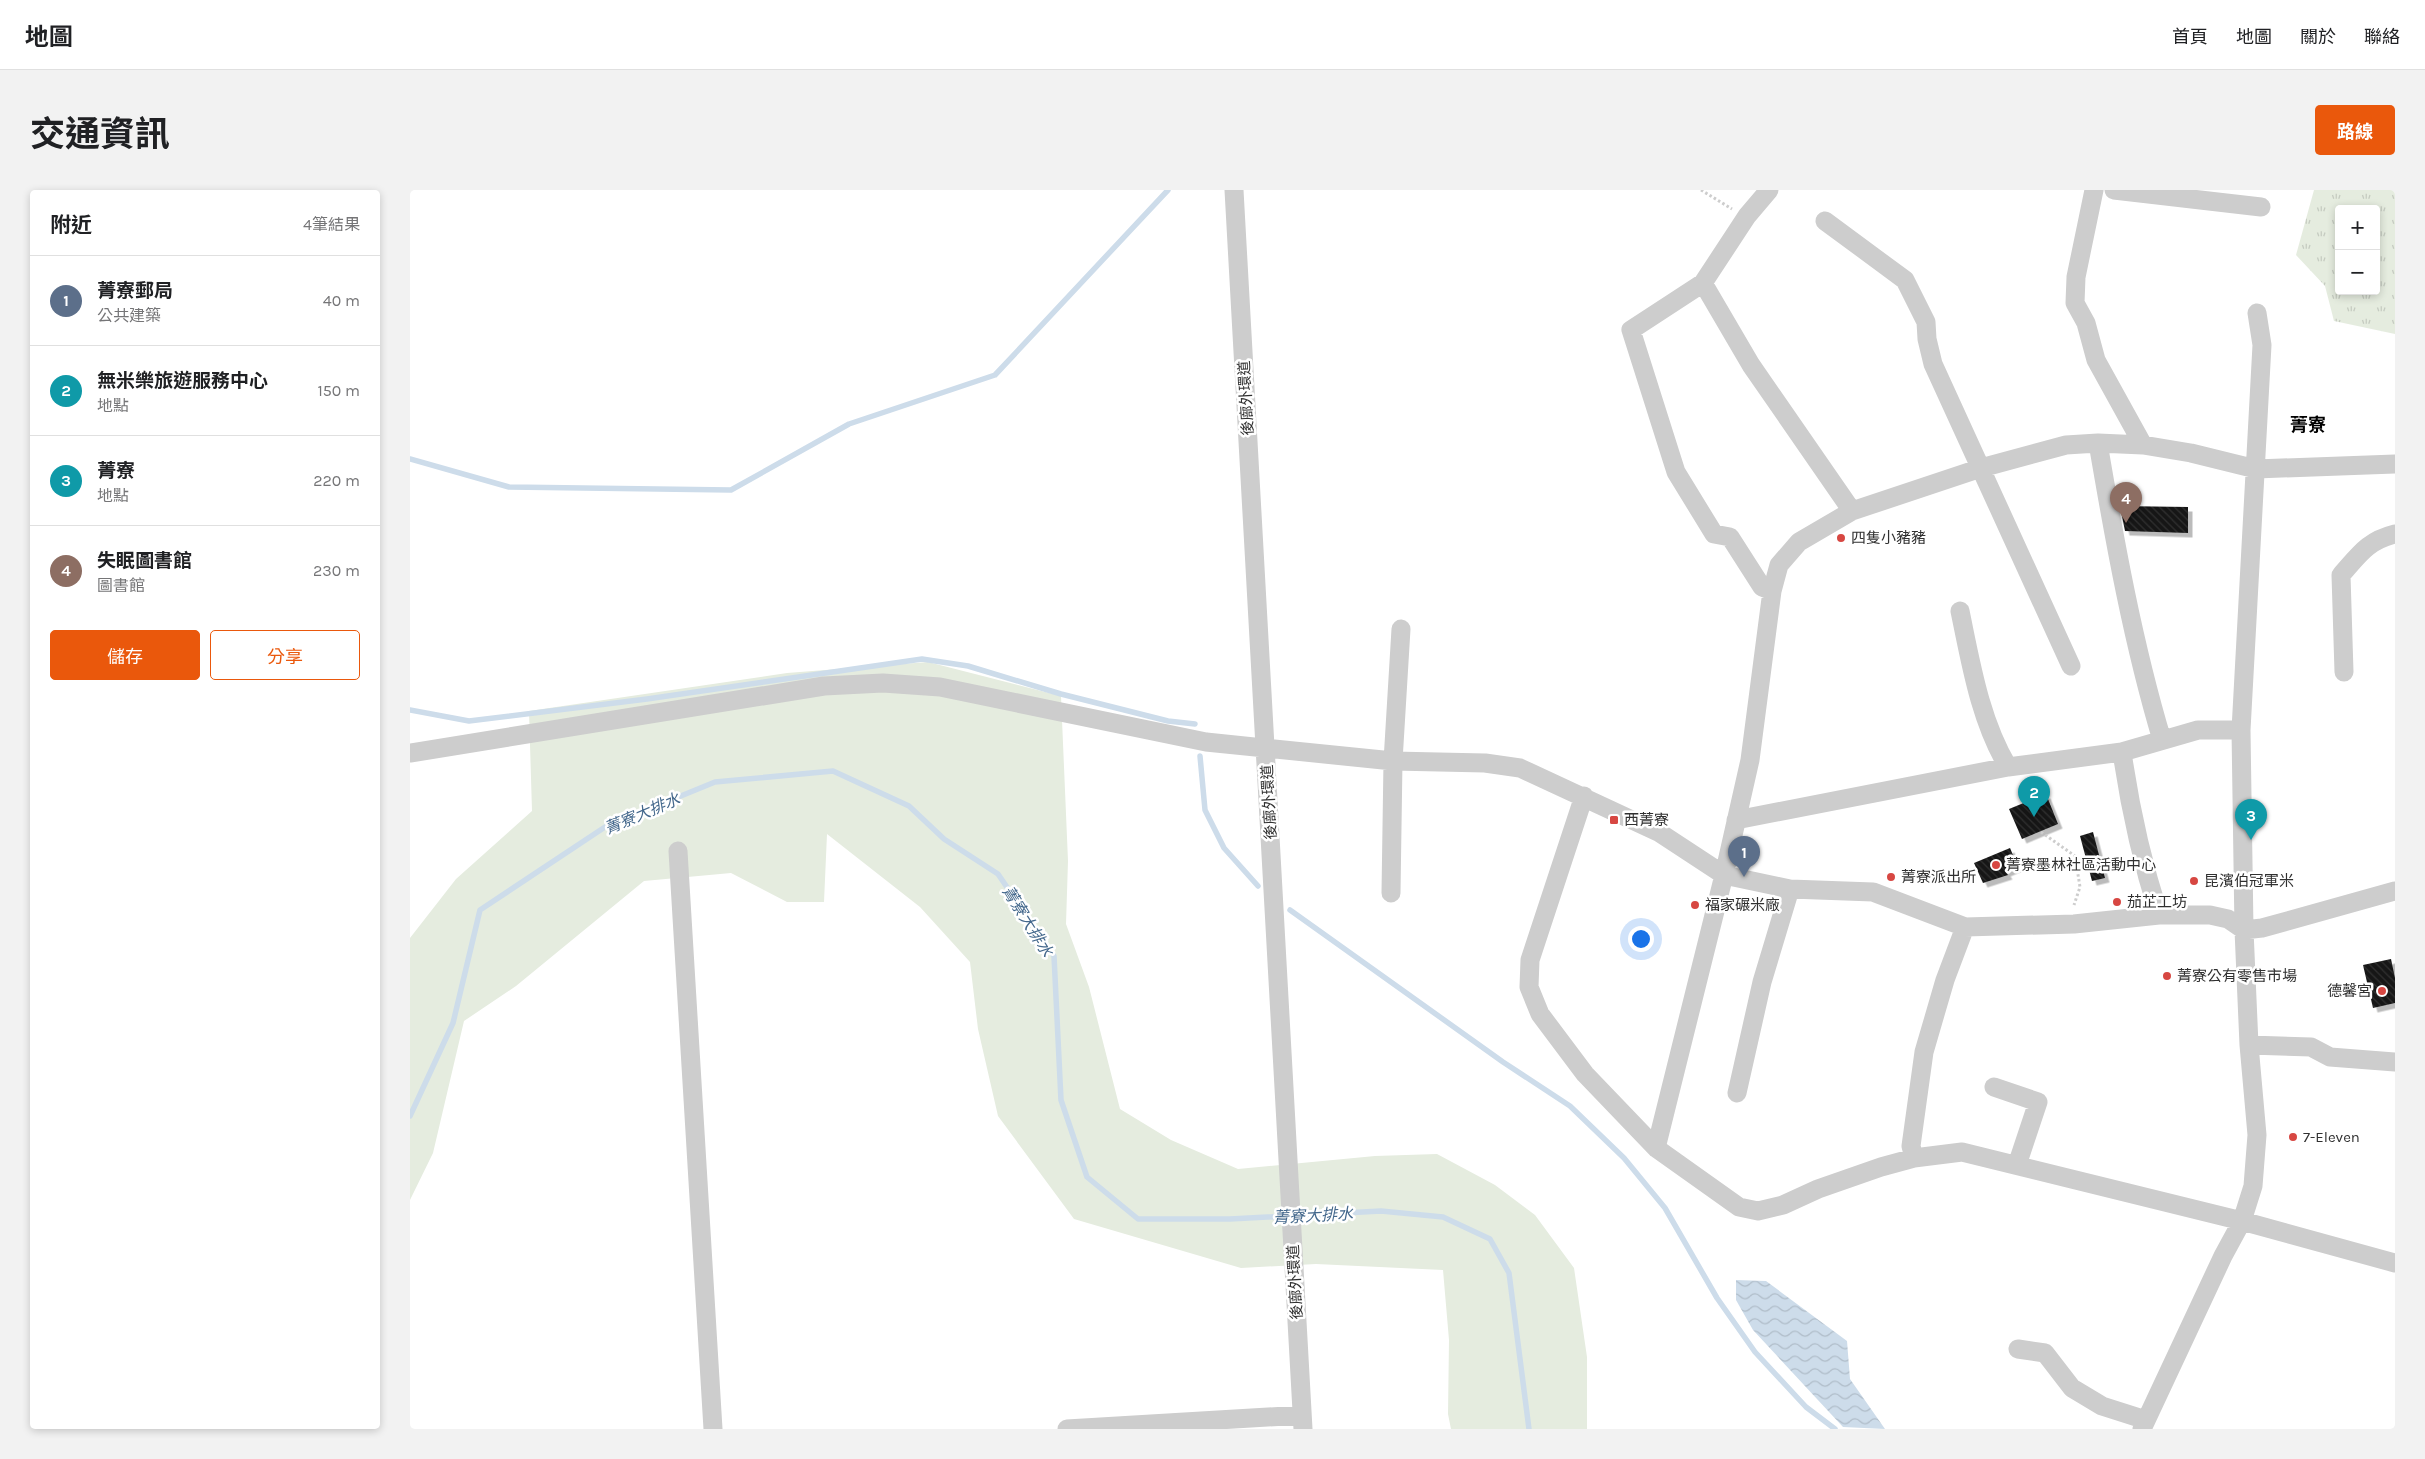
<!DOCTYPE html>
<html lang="zh-TW">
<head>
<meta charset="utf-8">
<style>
	body { margin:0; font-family:Karla,"Noto Sans TC",sans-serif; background:#f2f2f2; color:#202124 }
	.controls { position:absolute; right:15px; top:15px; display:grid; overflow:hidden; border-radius:5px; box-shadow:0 2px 8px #0003 }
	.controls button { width:45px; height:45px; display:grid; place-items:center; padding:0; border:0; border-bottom:1px solid #e0e0e0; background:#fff; color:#202124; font:25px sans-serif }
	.you { position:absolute; left:1230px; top:748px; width:18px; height:18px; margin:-12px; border:4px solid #fff; border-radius:50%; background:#1a73e8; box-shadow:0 0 0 8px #1a73e833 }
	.badge { display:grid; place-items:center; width:32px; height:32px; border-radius:50%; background:#ea580c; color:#fff; font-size:16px; font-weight:700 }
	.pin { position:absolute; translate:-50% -41px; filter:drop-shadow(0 1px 2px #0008) }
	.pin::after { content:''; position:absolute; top:26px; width:18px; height:15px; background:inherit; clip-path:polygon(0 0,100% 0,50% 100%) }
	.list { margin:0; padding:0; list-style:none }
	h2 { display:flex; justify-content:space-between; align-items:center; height:65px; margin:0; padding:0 20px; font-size:21px }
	h2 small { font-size:16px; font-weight:400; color:#757577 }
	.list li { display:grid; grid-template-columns:32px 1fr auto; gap:15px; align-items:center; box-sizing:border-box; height:90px; padding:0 20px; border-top:1px solid #e0e0e0 }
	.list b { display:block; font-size:19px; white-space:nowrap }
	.list p { margin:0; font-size:16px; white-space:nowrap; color:#757577 }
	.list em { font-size:16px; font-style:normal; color:#757577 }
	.actions { display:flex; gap:10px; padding:15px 20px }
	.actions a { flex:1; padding:11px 0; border:1px solid #ea580c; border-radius:5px; text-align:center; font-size:18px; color:#ea580c }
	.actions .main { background:#ea580c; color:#fff }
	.map { position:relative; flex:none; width:1985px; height:1239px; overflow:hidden; border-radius:5px }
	header { display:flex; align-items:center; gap:30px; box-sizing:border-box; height:70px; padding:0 25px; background:#fff; border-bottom:1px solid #e0e0e0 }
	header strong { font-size:24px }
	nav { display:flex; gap:28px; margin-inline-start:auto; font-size:18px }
	.intro { display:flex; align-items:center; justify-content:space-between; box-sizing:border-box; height:120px; padding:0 30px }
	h1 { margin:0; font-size:35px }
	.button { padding:12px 22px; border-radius:5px; background:#ea580c; color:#fff; font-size:18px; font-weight:700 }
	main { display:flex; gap:30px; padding:0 30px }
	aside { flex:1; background:#fff; border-radius:5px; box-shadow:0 2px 8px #0003 }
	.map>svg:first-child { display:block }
</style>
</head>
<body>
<header>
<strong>地圖</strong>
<nav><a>首頁</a><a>地圖</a><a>關於</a><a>聯絡</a></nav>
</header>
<div class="intro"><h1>交通資訊</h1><a class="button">路線</a></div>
<main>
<aside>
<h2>附近<small>4筆結果</small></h2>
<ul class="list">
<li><span class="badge" style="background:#5c6f8a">1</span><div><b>菁寮郵局</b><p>公共建築</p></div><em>40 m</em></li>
<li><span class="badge" style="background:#0f9aa8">2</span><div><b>無米樂旅遊服務中心</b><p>地點</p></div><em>150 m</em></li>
<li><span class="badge" style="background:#0f9aa8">3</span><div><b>菁寮</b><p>地點</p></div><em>220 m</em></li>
<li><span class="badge" style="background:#8d6e63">4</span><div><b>失眠圖書館</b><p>圖書館</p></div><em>230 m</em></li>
</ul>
<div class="actions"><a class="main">儲存</a><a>分享</a></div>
</aside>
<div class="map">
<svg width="1985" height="1239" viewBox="0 0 1985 1239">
	<defs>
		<pattern id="park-tufts" width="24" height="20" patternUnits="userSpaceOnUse" patternTransform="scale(1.25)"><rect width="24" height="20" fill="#e5ecdf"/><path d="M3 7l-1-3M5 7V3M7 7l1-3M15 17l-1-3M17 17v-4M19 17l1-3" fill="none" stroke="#c5cbc0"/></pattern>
		<pattern id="water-waves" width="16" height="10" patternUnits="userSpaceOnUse" patternTransform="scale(1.25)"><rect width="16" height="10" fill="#cddcea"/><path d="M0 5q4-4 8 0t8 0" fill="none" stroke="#b0bdc9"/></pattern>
		<pattern id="building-back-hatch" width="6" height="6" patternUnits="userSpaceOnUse" patternTransform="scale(1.25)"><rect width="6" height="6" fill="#171717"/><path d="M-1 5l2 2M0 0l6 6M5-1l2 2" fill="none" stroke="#303030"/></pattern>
		<filter id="shadow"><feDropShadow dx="4.5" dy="4.5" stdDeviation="0" flood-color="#0004"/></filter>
	</defs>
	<rect width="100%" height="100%" fill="#fff"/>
	<path fill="#e5ecdf" d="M518 472 651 506 658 671 656 734 679 797 710 919 761 950 828 979 965 966 1027 964 1085 995 1125 1025 1164 1078 1177 1167V1239H1041L1038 1224 1039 1150 1033 1080 906 1074 831 1078 664 1029 588 926 568 839 560 772 510 717 417 644 414 712H377L321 683 234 691 106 796 54 831 23 963 0 1010V748L46 689 122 621 119 521 377 483Z"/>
	<path fill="url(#park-tufts)" fill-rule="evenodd" d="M1904 0H1985V144L1924 131 1915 96 1886 65ZM1929 19H1966V101H1929Z"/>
	<path fill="url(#water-waves)" d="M1326 1090 1356 1091 1437 1151 1440 1189 1475 1239 1433 1237 1343 1140 1326 1110Z"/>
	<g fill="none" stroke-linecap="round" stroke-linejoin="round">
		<path stroke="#cddcea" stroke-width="5.5" d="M0 269 99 297 321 300 439 234 585 185 758 0
			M0 520 59 531 237 509 512 469 558 476 651 504 758 531 785 534
			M790 566 795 620 814 658 848 696
			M880 720 1093 872 1160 916 1214 968 1255 1018 1307 1108 1345 1162 1396 1217 1425 1239
			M0 926 43 833 70 720 195 637 305 592 423 581 499 616 534 649 588 684 644 766 651 910 677 987 728 1029H820L971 1021 1033 1027 1080 1049 1099 1083 1119 1239"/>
	</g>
	<path fill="url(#building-back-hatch)" filter="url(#shadow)" d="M1710 316 1778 317V343L1715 341Z
		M1636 604 1648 634 1612 649 1599 619Z
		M1683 642 1695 688 1682 691 1670 646Z
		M1600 658 1608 677 1596 682 1598 685 1573 693 1564 673Z
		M1981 769 1985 788V813L1963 818 1953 775Z"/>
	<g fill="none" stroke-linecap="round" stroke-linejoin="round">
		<path stroke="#cdcdcd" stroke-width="3" stroke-dasharray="2.5 2.5" stroke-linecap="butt" d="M1291 0 1322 19
			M1631 642 1665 666 1670 697 1664 715"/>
		<path stroke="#cdcdcd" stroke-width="19" d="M824 0 893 1239
			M1359 0 1337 26 1293 93 1221 140 1266 282 1304 344 1320 347 1352 397 1362 401
			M1684 0 1666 87 1665 113 1676 133 1686 170 1733 255
			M1704 0 1851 17
			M1415 31 1495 90 1516 132 1517 149 1523 174 1661 476
			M1293 93 1341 175 1442 321
			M1688 253C1705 353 1723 453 1752 550
			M1550 421C1561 474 1570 530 1598 577
			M1934 482 1931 385C1949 365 1957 351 1985 344
			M1712 562C1720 618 1732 672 1749 725
			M0 563 414 496 473 493 530 497 796 552 983 571 1075 573 1110 578 1250 643 1314 685 1380 699 1463 702 1555 737 1664 734 1749 725H1800L1818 729 1834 740 1852 738 1985 701
			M1174 606 1120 770 1119 797 1130 824 1175 884 1246 958 1329 1017 1348 1021 1373 1015 1408 999 1471 977 1504 968 1552 962 1832 1031 1985 1073
			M1326 630 1598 577 1712 562 1788 540H1831
			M268 661 303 1239
			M981 703 983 571 991 439
			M1839 855 1901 857 1920 867 1985 872
			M1584 897 1628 912 1607 975
			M1327 903 1352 792 1380 699
			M1246 958 1314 685 1340 570 1362 401 1369 375 1389 352 1442 321 1571 278 1656 255 1688 253 1733 255 1781 263 1846 279 1985 274
			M1504 968 1501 956 1514 862 1535 790 1555 737
			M1608 1159 1635 1163 1662 1198 1692 1216 1736 1230
			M657 1239 892 1225
			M1732 1239 1813 1066 1832 1031 1843 996 1847 945 1839 855 1834 740 1831 540 1852 155 1847 123"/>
	</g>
	<g fill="#d74742" stroke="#fff" stroke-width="2">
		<circle cx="1431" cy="348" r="5"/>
		<rect x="1199" y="625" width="10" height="10" rx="2.5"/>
		<circle cx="1586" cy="675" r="5"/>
		<circle cx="1481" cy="687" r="5"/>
		<circle cx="1784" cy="691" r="5"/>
		<circle cx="1707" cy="712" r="5"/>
		<circle cx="1285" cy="715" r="5"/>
		<circle cx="1757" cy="786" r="5"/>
		<circle cx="1972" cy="801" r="5"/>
		<circle cx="1883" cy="947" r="5"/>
	</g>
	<g text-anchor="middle" stroke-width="5" stroke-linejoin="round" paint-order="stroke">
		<g font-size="15" fill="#303030" stroke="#fff">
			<text transform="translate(836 208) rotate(-93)" y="5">後廍外環道</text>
			<text transform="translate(859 612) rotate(-93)" y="5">後廍外環道</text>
			<text transform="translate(885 1092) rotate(-93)" y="5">後廍外環道</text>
		</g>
		<g font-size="15" fill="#303030" stroke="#fff" text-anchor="start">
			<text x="1441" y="353">四隻小豬豬</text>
			<text x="1214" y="635">西菁寮</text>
			<text x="1596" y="680">菁寮墨林社區活動中心</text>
			<text x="1491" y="692">菁寮派出所</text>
			<text x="1794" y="696">昆濱伯冠軍米</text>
			<text x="1717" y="717">茄芷工坊</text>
			<text x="1295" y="720">福家碾米廠</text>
			<text x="1767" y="791">菁寮公有零售市場</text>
			<text x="1962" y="806" text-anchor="end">德馨宮</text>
			<text x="1893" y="952">7-Eleven</text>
		</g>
		<g font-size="16" font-style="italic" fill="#44688c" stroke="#fff">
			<text transform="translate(232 623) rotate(-23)" y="6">菁寮大排水</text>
			<text transform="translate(618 731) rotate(58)" y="6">菁寮大排水</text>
			<text transform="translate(903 1025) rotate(-3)" y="6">菁寮大排水</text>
		</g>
		<g font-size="18" font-weight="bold" fill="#000" stroke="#fff">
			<text x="1898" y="241">菁寮</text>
		</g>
	</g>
</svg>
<div class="controls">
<button>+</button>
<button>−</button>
</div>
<div class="you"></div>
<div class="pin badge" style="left:1334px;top:687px;background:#5c6f8a">1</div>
<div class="pin badge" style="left:1624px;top:627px;background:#0f9aa8">2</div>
<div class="pin badge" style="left:1841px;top:650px;background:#0f9aa8">3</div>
<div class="pin badge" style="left:1716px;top:333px;background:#8d6e63">4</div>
</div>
</main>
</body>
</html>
